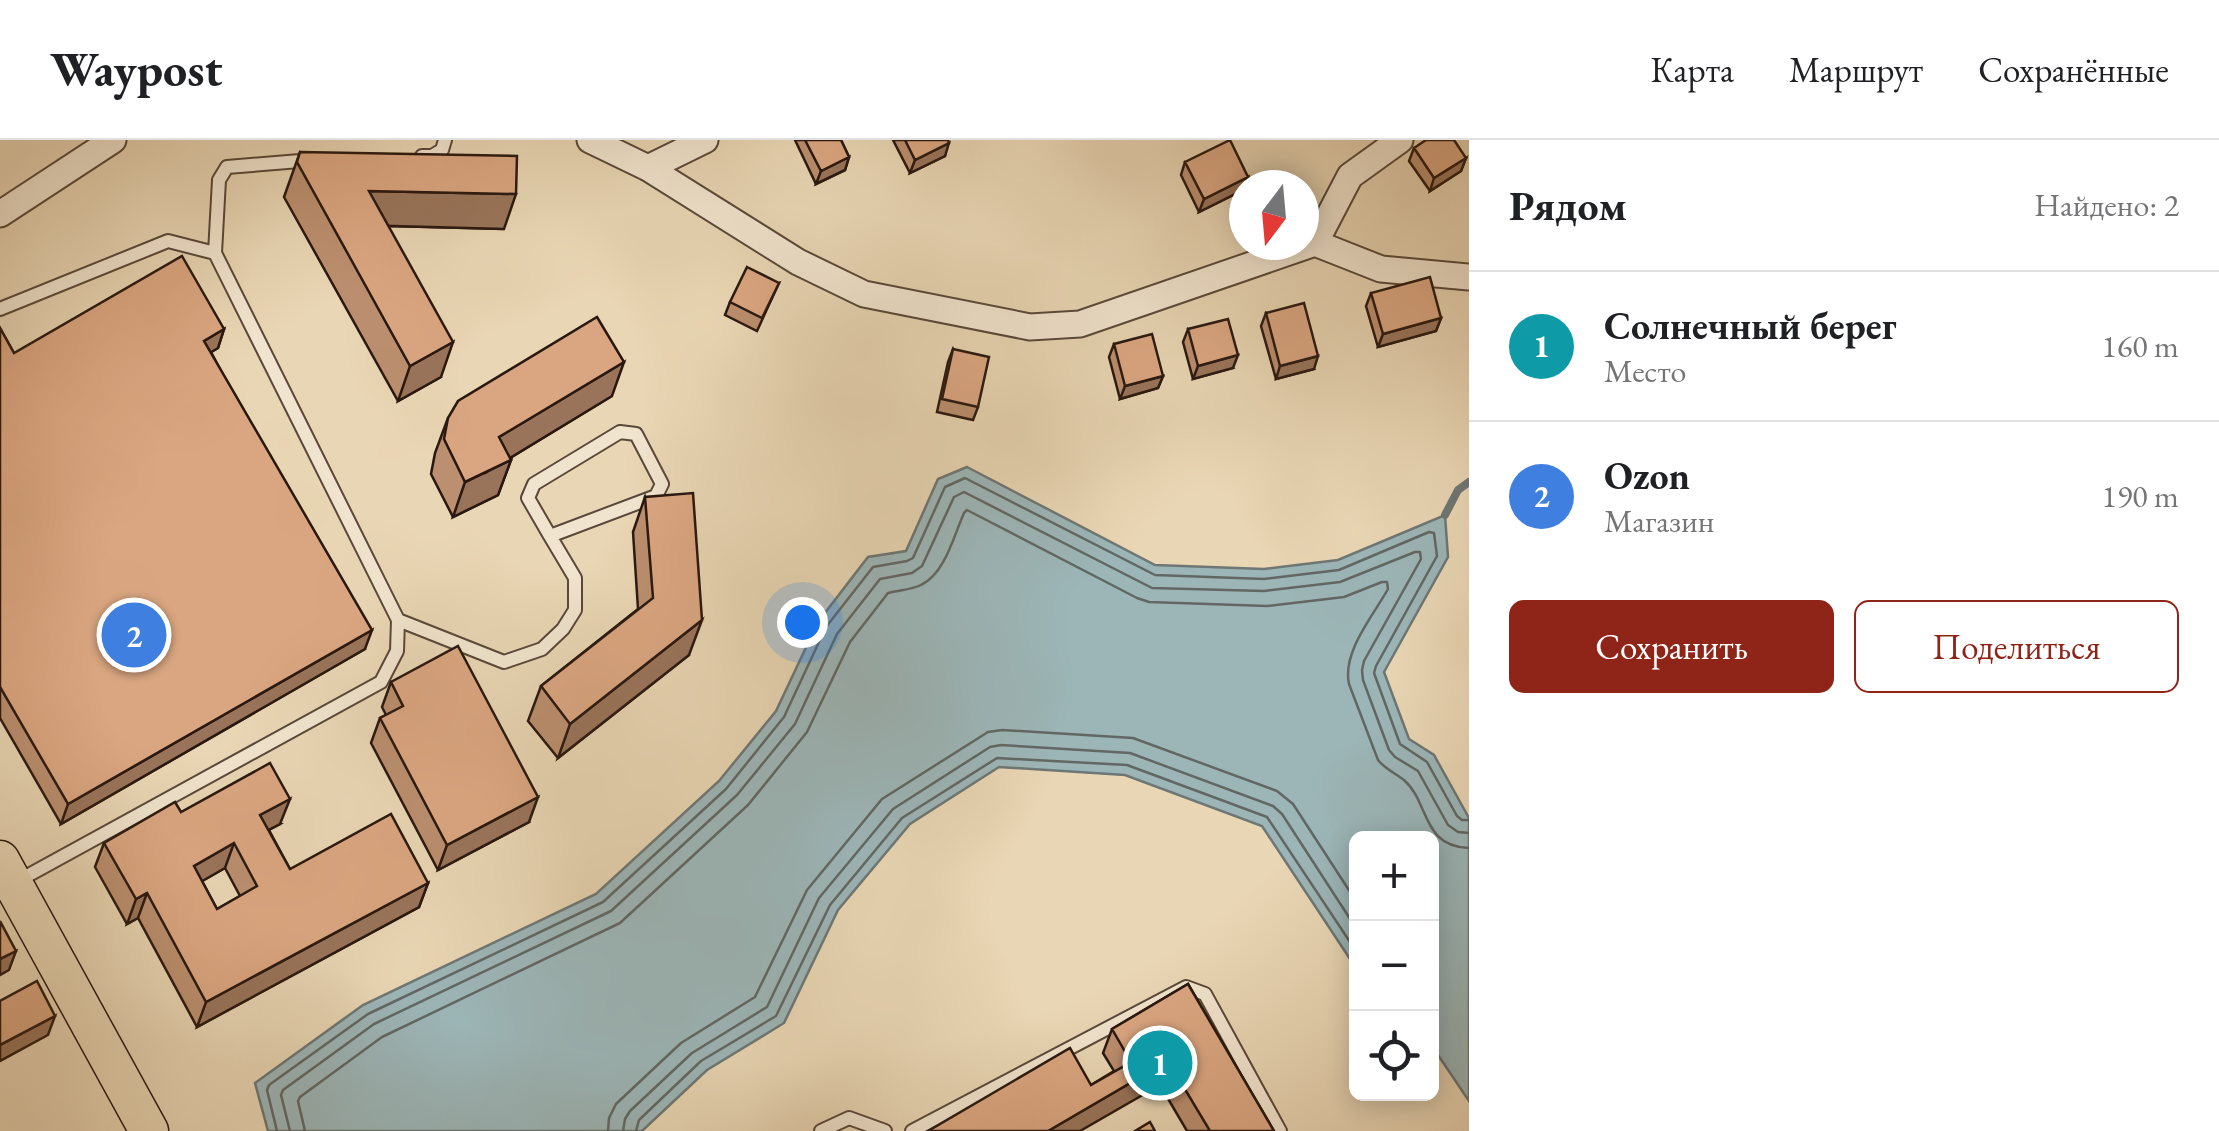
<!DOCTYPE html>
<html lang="ru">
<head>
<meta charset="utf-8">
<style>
	body { margin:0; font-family:"EB Garamond",serif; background:#f2f2f2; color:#202124 }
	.controls { position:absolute; right:30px; bottom:30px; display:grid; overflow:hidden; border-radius:15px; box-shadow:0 5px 25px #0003 }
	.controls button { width:90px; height:90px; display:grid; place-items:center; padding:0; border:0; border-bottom:2px solid #e0e0e0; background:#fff; color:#202124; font:50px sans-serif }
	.compass { position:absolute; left:1229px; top:30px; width:90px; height:90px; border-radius:50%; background:#fff; box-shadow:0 5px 25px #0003; rotate:196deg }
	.you { position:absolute; left:802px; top:482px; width:35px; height:35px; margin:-25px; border:8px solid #fff; border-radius:50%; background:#1a73e8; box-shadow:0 0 0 15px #1a73e833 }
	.badge { display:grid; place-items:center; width:65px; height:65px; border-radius:50%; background:#8f2418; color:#fff; font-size:32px; font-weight:700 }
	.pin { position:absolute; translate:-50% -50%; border:5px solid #fff; box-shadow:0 2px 10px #0006 }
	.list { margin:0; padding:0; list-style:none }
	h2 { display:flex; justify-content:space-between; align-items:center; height:130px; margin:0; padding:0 40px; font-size:42px }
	h2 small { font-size:32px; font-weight:400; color:#757577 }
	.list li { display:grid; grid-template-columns:65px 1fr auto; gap:30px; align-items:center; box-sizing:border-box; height:150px; padding:0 40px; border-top:2px solid #e0e0e0 }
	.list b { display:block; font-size:38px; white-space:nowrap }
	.list p { margin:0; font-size:32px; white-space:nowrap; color:#757577 }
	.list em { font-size:32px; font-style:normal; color:#757577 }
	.actions { display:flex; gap:20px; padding:30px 40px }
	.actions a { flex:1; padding:22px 0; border:2px solid #8f2418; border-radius:15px; text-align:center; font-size:35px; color:#8f2418 }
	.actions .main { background:#8f2418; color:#fff }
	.icon { flex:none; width:55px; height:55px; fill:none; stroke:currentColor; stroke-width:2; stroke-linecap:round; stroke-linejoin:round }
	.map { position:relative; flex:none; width:1469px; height:991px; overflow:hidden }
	header { display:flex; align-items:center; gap:60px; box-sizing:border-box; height:140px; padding:0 50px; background:#fff; border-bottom:2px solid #e0e0e0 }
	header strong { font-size:48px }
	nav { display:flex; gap:55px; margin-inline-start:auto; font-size:35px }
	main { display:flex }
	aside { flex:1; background:#fff }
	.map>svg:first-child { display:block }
</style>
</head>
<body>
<header>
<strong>Waypost</strong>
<nav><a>Карта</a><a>Маршрут</a><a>Сохранённые</a></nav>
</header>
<main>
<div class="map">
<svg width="1469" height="991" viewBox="0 0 1469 991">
	<rect width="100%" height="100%" fill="#e9d6b4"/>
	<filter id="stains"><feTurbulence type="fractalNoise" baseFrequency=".002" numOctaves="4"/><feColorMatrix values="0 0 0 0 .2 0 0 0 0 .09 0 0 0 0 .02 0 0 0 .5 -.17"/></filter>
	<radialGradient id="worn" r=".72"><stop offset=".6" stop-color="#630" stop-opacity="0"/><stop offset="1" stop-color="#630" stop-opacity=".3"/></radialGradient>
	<path fill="#9cb6b8" stroke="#6e7775" stroke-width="2.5" d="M967 327 1155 425 1264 429 1338 420 1445 375 1448 417 1384 532 1409 599 1434 615 1469 678V961L1432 906V698H1356V828L1262 686 1125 635 999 627 910 684 838 770 784 883 707 930 642 991H268L255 943 363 865 596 754 719 641 776 571 818 482 868 417 906 411 938 339Z"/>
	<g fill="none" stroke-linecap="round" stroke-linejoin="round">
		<path stroke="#626764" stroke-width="2.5" d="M277 991 267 950 269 945 368 874 603 762 726 649 784 577 826 487 873 427 907 421 913 418 945 347 965 338 1155 435 1264 439 1339 430 1429 392 1434 393 1437 416 1376 526 1374 533 1400 604 1427 622 1457 676 1462 680H1469
			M290 991 281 955 283 950 374 884 611 771 737 655 795 584 837 494 880 439 912 433 922 426 954 357 964 352 1152 448 1264 451 1340 442 1415 412H1420L1421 419 1364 521 1362 530 1363 540 1389 610 1395 617 1418 631 1448 685 1458 692 1469 693
			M305 991 298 961 300 957 382 897 620 783 748 665 807 592 850 502 888 453C899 450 911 450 921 445 945 434 954 395 964 373L967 370 1137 458 1149 462 1267 466 1344 457 1382 442H1387L1388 449C1373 476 1342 512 1349 544L1378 620C1385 629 1395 633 1404 640 1430 663 1421 706 1469 708
			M608 991 609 978 616 964 681 903 755 857 807 750 882 659 988 592 1002 590 1133 598 1277 651 1293 664 1356 761
			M623 991 625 979 630 971 692 913 767 867 819 758 893 669 990 607 1001 605 1130 613 1273 666 1282 674 1356 788
			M636 991 639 980 701 921 776 876 830 765 902 678 997 618 1127 625 1267 677 1356 811"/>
		<path stroke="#6e7775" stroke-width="8" d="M1445 375 1458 350 1469 342"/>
		<defs>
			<path id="lane" d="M422 16H432L442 10 445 0
				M215 113 219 40 227 27 312 20
				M0 169 168 101 215 113 398 480 397 511 381 542 16 742
				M398 480 504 522 542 509 563 489 575 470V438L550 396 656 356 662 344 636 294 620 292 534 344 528 358 550 396
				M821 991 849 978 885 991
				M912 991 1186 847 1205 854 1280 991"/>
			<path id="street" d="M590 0 648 28 798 122 864 154 1030 187 1080 184 1315 103 1381 129 1469 137
				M648 28 705 0
				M0 74 113 0
				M1315 103 1350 36 1400 0"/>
			<path id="primary" d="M0 720 149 991"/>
		</defs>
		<use href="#lane" stroke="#594839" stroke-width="16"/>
		<use href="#street" stroke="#594839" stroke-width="29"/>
		<use href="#primary" stroke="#291810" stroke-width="41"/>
		<use href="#lane" stroke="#f1e4ce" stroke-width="12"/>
		<use href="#street" stroke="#f1e4ce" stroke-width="25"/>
		<use href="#primary" stroke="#e9d6b4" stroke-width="38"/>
	</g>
	<path fill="#bb8f6f" stroke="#291810" stroke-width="2.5" fill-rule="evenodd" d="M795 0H841L849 17 845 30 816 44Z
		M893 0H948L945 16 910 33Z
		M1414 8 1466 18 1461 31 1430 51 1409 21Z
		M300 12 504 89 388 86 441 237 398 261 284 57Z
		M1185 22 1248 37 1243 50 1199 72 1181 35Z
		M779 143 757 191 725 175 730 162Z
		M1371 153 1441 178 1436 191 1378 207 1366 166Z
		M1266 173 1314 229 1276 239 1261 186Z
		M0 188 14 213 224 189 218 208 211 212 365 509 61 684 0 578Z
		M1188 189 1233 228 1193 239 1183 202Z
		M1114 204 1163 236 1158 248 1120 259 1109 217Z
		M953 209 978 267 973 280 937 272 948 222Z
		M612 256 510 318 511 320 498 355 453 377 431 334 435 313 448 278Z
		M645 357 689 515 558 618 528 581 541 546 638 469 633 392Z
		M391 542 529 682 438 730 371 603 380 578 386 575 382 567Z
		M181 672 280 684 269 690 290 729 428 743 419 767 197 887 138 778 127 784 95 727 104 703ZM225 728 240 756 217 769 202 741Z
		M1188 844 1274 991H1187L1160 945H1091L1114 931 1103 913 1112 889Z"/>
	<path fill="#99745a" stroke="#291810" stroke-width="2.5" d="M949 3 945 16 910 33 915 20Z
		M849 17 845 30 816 44 821 31Z
		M1466 18 1461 31 1430 51 1434 38Z
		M1248 37 1243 50 1199 72 1204 59Z
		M369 51 516 54 504 89 356 85Z
		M1441 178 1436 191 1378 207 1383 194Z
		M224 189 218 208 198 220 204 201Z
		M453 202 441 237 398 261 410 226Z
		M1238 215 1233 228 1193 239 1198 226Z
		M1318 216 1314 229 1276 239 1280 226Z
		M624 222 612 256 487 332 499 297Z
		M1163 236 1158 248 1120 259 1125 246Z
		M511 320 498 355 453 377 465 342Z
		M702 480 689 515 558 618 570 584Z
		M372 490 365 509 61 684 68 664Z
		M538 657 529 682 438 730 447 705Z
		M290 659 280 684 251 699 260 675Z
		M234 703 225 728 185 751 194 726Z
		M428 743 419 767 197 887 206 862Z
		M147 753 138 778 127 784 136 759Z
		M16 811 9 830 0 835V819Z
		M55 876 48 895 0 921V905Z
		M1168 921 1160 945 1080 991H1048Z"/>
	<path fill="#daa681" stroke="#291810" stroke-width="2.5" fill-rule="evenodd" d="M805 0H841L849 17 821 31Z
		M905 0H948L949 3 915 20Z
		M1230 0 1248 37 1204 59 1185 22Z
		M1426 0H1454L1466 18 1434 38 1414 8Z
		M300 12 517 16 516 54 369 51 453 202 410 226 297 22Z
		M182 116 224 189 204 201 372 490 68 664 0 547V188L14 213Z
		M747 127 779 143 762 178 730 162Z
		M1430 137 1441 178 1383 194 1371 153Z
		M1304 163 1318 216 1280 226 1266 173Z
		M597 177 624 222 499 297 511 320 465 342 444 299 448 278 458 261Z
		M1228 179 1238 215 1198 226 1188 189Z
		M1152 194 1163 236 1125 246 1114 204Z
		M953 209 989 217 978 267 942 259Z
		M693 353 702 480 570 584 541 546 653 458 645 357Z
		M458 506 538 657 447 705 380 578 403 566 391 542Z
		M270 623 290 659 260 675 290 729 391 674 428 743 206 862 147 753 136 759 104 703 175 662 181 672ZM234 703 257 746 217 769 194 726Z
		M0 781 16 811 0 819Z
		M37 841 55 876 0 905V861Z
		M1188 844 1274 991H1210L1168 921 1048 991H928L1070 908 1091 945 1131 922 1112 889Z
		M1150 982 1155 991H1135Z"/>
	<rect width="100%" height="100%" filter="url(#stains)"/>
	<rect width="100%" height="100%" fill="url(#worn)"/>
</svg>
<div class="controls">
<button>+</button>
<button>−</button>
<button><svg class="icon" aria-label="locate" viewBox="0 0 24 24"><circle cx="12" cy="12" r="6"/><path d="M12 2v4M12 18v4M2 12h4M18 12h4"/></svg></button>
</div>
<svg class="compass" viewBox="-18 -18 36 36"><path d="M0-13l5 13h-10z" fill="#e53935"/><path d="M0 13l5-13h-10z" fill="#757577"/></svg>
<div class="you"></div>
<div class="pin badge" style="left:1160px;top:923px;background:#0f9aa8">1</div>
<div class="pin badge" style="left:134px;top:495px;background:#3f7fe0">2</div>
</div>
<aside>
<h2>Рядом<small>Найдено: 2</small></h2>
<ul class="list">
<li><span class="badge" style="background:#0f9aa8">1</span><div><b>Солнечный берег</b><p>Место</p></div><em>160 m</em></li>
<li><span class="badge" style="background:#3f7fe0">2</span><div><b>Ozon</b><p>Магазин</p></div><em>190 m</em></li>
</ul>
<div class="actions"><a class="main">Сохранить</a><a>Поделиться</a></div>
</aside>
</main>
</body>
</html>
